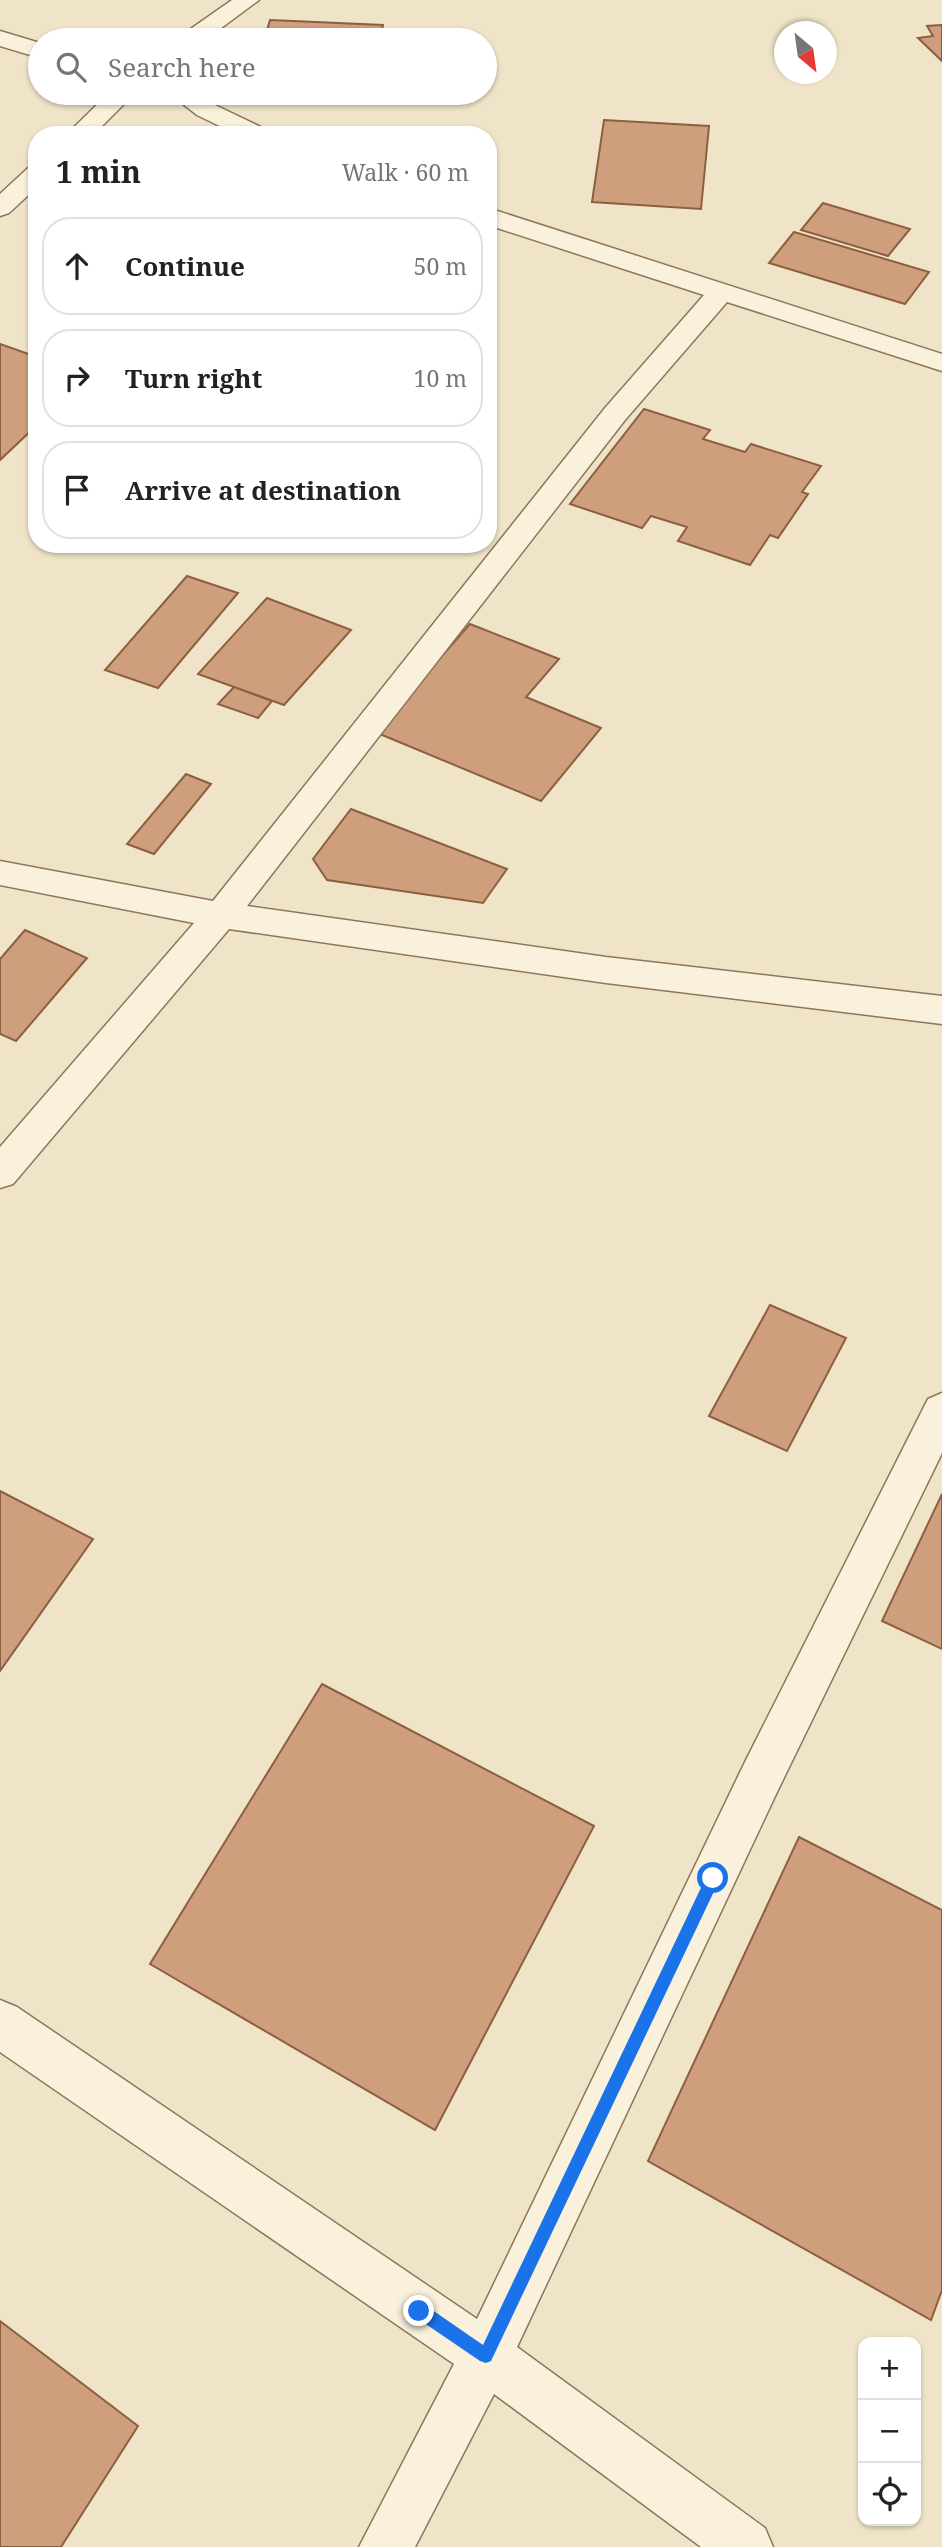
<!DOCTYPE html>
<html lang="en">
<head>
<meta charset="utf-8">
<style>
	body { margin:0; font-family:"Noto Serif",serif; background:#f6f6f6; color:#222 }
	.controls { position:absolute; right:21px; bottom:21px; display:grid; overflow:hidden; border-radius:14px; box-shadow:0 2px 5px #0004 }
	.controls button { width:63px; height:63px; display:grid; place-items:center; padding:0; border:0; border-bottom:2px solid #e0e0e0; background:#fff; color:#222; font:35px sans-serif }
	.compass { position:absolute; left:774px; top:21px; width:63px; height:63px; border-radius:50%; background:#fff; box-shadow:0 2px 5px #0004; rotate:151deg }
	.stop { position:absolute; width:21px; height:21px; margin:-16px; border:5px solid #1a73e8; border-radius:50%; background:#fff }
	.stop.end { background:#1a73e8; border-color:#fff; box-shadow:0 2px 7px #0008 }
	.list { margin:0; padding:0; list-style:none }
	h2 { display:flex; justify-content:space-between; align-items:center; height:91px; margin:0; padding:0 28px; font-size:30px }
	h2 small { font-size:23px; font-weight:400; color:#767676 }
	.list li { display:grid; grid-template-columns:46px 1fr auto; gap:21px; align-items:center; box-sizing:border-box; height:98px; margin:0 14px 14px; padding:0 14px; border:2px solid #e0e0e0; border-radius:28px }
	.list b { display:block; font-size:26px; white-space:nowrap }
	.list em { font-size:23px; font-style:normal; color:#767676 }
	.icon { flex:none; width:38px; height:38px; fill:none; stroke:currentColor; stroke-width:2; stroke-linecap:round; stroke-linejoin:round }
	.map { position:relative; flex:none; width:942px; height:2547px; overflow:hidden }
	.search { position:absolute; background:#fff; box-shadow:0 2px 5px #0004; left:28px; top:28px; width:469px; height:77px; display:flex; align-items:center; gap:18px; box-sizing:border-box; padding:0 24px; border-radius:38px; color:#767676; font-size:26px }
	.panel { position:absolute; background:#fff; box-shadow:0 2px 5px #0004; left:28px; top:126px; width:469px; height:427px; border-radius:28px }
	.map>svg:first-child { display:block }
</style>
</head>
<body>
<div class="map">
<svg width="942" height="2547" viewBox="0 0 942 2547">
	<rect width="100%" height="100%" fill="#f0e4c8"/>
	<path fill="#cf9f7d" stroke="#8d5f41" stroke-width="2" d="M270 20 383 25 380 40H264Z
		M942 25V61L918 38 933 36 927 26Z
		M249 93H368L367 99Z
		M604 120 709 126 701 209 592 202Z
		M823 203 910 229 888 256 801 230Z
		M794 232 929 272 905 304 769 263Z
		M0 344 37 357V425L0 460Z
		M644 409 710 430 703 439 745 452 751 444 821 466 802 492 808 494 778 538 770 535 750 565 678 541 687 527 651 516 642 528 570 504Z
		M187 576 238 593 158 688 105 670Z
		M267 598 351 630 284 705 198 674Z
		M470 624 559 659 526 697 601 728 541 801 375 732Z
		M234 687 272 701 258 718 218 704Z
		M186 774 211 784 154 854 127 844Z
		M351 809 507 869 483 903 327 880 313 859Z
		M25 930 87 958 16 1041 0 1034V959Z
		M770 1305 846 1338 787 1451 709 1416Z
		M0 1491 93 1539 0 1671Z
		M942 1494V1649L882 1621Z
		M322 1684 594 1826 435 2130 150 1964Z
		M799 1837 942 1910V2290L931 2320 648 2161Z
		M0 2321 138 2426 61 2547H0Z"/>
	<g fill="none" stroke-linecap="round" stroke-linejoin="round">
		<defs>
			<path id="street" d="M232 0H259L205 40H178L182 35Z
				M0 31 40 43V58L0 46Z
				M109 93H135L93 135H66Z
				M169 93H197L215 105 267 130 270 135H238L197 115Z
				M37 165V187L9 213 0 216V194L28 168Z
				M488 208 942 354V371L727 302 625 420 247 906 606 957 942 996V1024L606 983 229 929 13 1184 0 1188V1147L194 923 0 885V861L213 901 605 408 704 295 488 225Z
				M942 1393V1453L777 1792 517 2347 765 2528 773 2547H701L494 2394 415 2547H359L454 2364 0 2052V2000L17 2007 477 2319 745 1762 928 1399Z"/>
		</defs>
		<use href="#street" stroke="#8d765c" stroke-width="3"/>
		<use href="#street" fill="#faf1dc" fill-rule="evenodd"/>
	</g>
	<path fill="#1a73e8" d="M713 1871 720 1878 718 1883 491 2361 486 2363 480 2361 414 2316 412 2311 414 2305 419 2303 425 2305 483 2345 708 1873Z"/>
</svg>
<div class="controls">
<button>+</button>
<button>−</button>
<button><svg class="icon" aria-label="locate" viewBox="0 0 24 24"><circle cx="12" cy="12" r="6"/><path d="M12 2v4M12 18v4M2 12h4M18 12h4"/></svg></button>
</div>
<svg class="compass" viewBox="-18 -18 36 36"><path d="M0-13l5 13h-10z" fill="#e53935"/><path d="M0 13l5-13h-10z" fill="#767676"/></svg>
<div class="stop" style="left:713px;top:1878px"></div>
<div class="stop end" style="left:419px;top:2311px"></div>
<div class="search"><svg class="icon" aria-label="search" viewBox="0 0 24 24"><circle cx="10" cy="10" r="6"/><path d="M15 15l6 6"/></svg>Search here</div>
<section class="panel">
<h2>1 min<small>Walk · 60 m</small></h2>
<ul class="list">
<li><svg class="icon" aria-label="ahead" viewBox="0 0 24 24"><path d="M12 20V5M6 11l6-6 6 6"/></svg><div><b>Continue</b></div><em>50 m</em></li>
<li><svg class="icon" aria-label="right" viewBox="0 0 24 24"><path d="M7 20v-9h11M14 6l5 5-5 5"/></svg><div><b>Turn right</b></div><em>10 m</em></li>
<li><svg class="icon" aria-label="arrive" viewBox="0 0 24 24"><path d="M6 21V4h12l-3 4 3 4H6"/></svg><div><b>Arrive at destination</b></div></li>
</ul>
</section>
</div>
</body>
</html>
